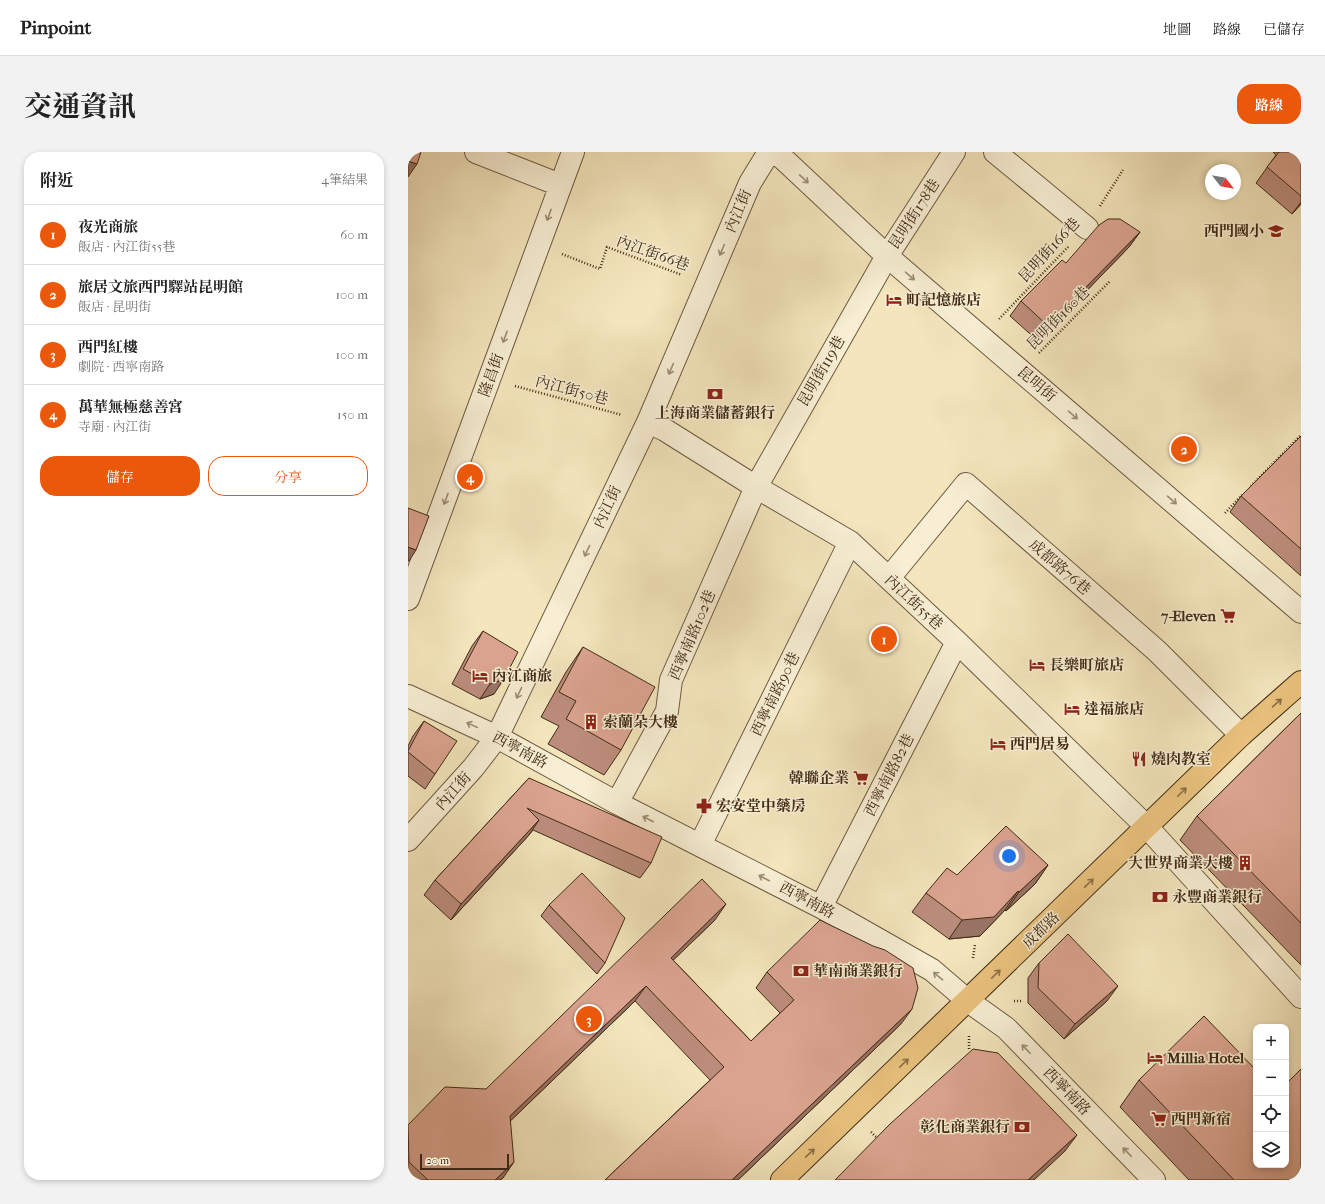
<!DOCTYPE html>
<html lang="zh-TW">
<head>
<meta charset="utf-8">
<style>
	body { margin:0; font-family:"IM FELL French Canon","Noto Serif TC",serif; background:#f2f2f2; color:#222 }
	.controls { position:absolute; right:12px; bottom:12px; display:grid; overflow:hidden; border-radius:8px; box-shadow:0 2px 6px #0003 }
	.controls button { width:36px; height:36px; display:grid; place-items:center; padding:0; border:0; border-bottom:1px solid #e0e0e0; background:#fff; color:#222; font:20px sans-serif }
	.compass { position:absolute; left:797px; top:12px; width:36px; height:36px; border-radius:50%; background:#fff; box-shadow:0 2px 6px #0003; rotate:121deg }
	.scale { position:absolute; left:12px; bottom:10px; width:89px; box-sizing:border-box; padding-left:4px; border:2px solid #412b16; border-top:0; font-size:11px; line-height:14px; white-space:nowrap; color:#412b16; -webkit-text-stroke:3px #f7eed3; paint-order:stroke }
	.you { position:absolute; left:601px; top:704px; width:14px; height:14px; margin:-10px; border:3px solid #fff; border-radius:50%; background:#1a73e8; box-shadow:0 0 0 6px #1a73e833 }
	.badge { display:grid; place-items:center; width:26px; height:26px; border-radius:50%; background:#ea580c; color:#fff; font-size:13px; font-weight:700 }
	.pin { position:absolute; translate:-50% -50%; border:2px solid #fff; box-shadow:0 1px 4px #0006 }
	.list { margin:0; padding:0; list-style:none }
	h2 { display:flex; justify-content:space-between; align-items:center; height:52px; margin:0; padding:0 16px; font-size:17px }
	h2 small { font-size:13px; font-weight:400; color:#767676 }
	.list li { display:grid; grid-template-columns:26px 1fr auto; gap:12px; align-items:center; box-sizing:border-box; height:60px; padding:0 16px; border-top:1px solid #e0e0e0 }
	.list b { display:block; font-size:15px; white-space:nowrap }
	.list p { margin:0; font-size:13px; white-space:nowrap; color:#767676 }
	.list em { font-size:13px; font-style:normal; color:#767676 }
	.actions { display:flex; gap:8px; padding:12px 16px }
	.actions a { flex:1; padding:9px 0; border:1px solid #ea580c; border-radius:16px; text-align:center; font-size:14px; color:#ea580c }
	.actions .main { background:#ea580c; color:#fff }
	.icon { flex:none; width:22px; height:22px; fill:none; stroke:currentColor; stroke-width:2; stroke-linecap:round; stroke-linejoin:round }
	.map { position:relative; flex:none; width:893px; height:1028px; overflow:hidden; border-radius:16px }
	header { display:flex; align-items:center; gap:24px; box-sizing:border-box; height:56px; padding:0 20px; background:#fff; border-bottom:1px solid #e0e0e0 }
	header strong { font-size:19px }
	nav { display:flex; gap:22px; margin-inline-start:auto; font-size:14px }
	.intro { display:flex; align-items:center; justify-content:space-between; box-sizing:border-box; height:96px; padding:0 24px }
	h1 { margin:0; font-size:28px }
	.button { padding:10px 18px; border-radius:16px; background:#ea580c; color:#fff; font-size:14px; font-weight:700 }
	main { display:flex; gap:24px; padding:0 24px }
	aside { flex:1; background:#fff; border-radius:16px; box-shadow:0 2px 6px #0003 }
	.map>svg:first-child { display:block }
</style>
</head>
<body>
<header>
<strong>Pinpoint</strong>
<nav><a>地圖</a><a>路線</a><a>已儲存</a></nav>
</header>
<div class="intro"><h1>交通資訊</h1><a class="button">路線</a></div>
<main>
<aside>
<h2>附近<small>4筆結果</small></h2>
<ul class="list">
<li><span class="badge">1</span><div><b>夜光商旅</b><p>飯店 · 內江街55巷</p></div><em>60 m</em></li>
<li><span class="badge">2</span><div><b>旅居文旅西門驛站昆明館</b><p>飯店 · 昆明街</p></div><em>100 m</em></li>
<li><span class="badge">3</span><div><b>西門紅樓</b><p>劇院 · 西寧南路</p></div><em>100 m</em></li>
<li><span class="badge">4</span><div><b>萬華無極慈善宮</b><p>寺廟 · 內江街</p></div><em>150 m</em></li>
</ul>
<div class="actions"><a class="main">儲存</a><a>分享</a></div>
</aside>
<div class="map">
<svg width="893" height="1028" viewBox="0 0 893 1028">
	<rect width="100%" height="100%" fill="#f3e5bc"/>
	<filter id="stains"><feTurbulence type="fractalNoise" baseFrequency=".005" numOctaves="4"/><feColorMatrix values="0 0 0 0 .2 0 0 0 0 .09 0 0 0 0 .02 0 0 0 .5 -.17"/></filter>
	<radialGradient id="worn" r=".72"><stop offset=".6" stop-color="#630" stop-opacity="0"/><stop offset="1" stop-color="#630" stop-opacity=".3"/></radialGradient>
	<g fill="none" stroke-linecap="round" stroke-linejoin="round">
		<defs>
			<path id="minor" d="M68 0 152 33
				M368 0 479 104 893 460
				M587 0 679 76
				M240 270 257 278 348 335 442 390 549 490 739 675 893 845
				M481 426 558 332 749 499 833 583
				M0 447 165 0
				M0 544 89 585 209 651 413 755 524 818 560 849 598 876 746 1028
				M209 651 259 559 263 528 348 335 479 104 546 0
				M0 688 65 616 89 585 240 270 342 31 361 0
				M292 693 442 390
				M413 755 549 490"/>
			<path id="major" d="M374 1028 833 583 893 530"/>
		</defs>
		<use href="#minor" stroke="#6e5a40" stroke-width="24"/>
		<use href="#major" stroke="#412b16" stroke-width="24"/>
		<path stroke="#412b16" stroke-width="2.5" stroke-dasharray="1 2" stroke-linecap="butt" d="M692 54 715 18
			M154 102 192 117 199 95 274 123
			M591 167 661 94
			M631 201 702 129
			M107 234 214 263
			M843 334 893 283
			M817 361 834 343
			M565 806 567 792
			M606 849H615
			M561 884V899
			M463 980 470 987"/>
		<use href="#minor" stroke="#f7eed3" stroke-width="22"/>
		<use href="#major" stroke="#eac27e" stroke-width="22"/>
	</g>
	<path fill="#bc8d7c" stroke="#412b16" d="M865 0H893V52L884 62 848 31 868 3Z
		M732 80 721 95 630 189 602 164 613 149 658 111Z
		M893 284V424L822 360 833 344Z
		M75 479 86 542 72 547 44 532 64 494Z
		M175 495 213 598 196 623 140 592 151 574 133 565 158 520Z
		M893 561V813L772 688 789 664Z
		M16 569 27 622 17 637 0 624V594L5 584Z
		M121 626 243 711 232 726 125 678 121 683 43 768 16 743 27 728Z
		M640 713 627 732 598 759 597 758 572 784 541 787 504 760 518 741 549 723Z
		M141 753 197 811 189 822 133 764Z
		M307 768 265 808 343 889 372 861 348 836 359 820 493 872 330 1028H197L302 928 227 849 102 969 95 1026 92 1028H0V973L78 937Z
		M631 811 699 849 656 887 620 851V826Z
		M731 928 893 1028H781L712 955Z"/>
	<path fill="#997365" stroke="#412b16" d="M0 9 9 12 0 25Z
		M893 50V52L884 62Z
		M732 80 721 95 630 189 640 174Z
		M0 395 8 398 1 409H0Z
		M96 527 86 542 72 547 82 532Z
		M131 668 121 683 43 768 53 752Z
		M640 713 627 732 598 759 611 740Z
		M610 739 597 758 572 784 541 787 554 768Z
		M318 752 307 768 252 821 263 806Z
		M238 834 227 849 91 980 102 964Z
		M710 834 699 849 656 887 667 872Z
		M504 857 493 872 330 1028H324Z
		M669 983 657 999 626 1028H620Z
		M106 1010 95 1026 92 1028H87Z"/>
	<path fill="#dba490" stroke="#412b16" d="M0 0H13L9 12 0 9Z
		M871 0H893V44L859 15Z
		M700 67H712L732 80 640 174 613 149 654 108 658 111 691 73Z
		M893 284V397L833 344Z
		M0 356 21 364 8 398 0 395Z
		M75 479 110 500 96 527 82 532 55 517Z
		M175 495 247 535 213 598 158 567 168 549 151 540Z
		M893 561V771L789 664Z
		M16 569 49 589 27 622 0 600V599Z
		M121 626 254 685 243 711 119 656 131 668 53 752 27 728Z
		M598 674 640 713 611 740 610 739 586 765 554 768 518 741 539 716 549 723Z
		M174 721 217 766 197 811 141 753Z
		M294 727 318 752 263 806 343 889 386 848 359 820 412 768 465 794 477 798 505 816 510 836 504 857 324 1028H197L316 915 238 834 102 964 106 1010 87 1028H20L1 1010 0 973 37 935 78 937Z
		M660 782 710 834 667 872 630 836 631 811Z
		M796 864 848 918V1013H878V932L893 917V1028H826L731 928Z
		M565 897 590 901 669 983 620 1028H427L482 972Z"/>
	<defs><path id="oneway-shaft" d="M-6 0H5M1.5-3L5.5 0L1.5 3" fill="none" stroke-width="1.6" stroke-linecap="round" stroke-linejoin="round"/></defs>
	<g stroke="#9c8c74">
		<use href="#oneway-shaft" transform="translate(396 27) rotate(43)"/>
		<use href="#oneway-shaft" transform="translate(141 63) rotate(110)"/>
		<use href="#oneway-shaft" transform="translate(314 98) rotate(113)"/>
		<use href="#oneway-shaft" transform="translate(502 124) rotate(41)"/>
		<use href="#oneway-shaft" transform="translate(97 185) rotate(110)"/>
		<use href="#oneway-shaft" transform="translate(263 217) rotate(113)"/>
		<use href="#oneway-shaft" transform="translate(665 263) rotate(41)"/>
		<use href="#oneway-shaft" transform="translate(38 347) rotate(110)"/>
		<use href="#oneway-shaft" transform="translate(764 348) rotate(41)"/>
		<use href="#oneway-shaft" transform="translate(179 399) rotate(115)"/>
		<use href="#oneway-shaft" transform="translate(111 541) rotate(115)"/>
		<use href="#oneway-shaft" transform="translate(64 573) rotate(-155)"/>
		<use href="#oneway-shaft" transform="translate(240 667) rotate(-153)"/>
		<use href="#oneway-shaft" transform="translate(356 726) rotate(-153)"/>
		<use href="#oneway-shaft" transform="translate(530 824) rotate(-140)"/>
		<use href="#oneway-shaft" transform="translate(618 897) rotate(-134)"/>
		<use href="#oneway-shaft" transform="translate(719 1000) rotate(-134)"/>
	</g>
	<g stroke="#8d6f45">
		<use href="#oneway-shaft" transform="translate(869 551) rotate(-41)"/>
		<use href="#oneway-shaft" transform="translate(774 640) rotate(-45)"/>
		<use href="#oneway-shaft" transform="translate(681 731) rotate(-44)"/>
		<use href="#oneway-shaft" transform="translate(588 822) rotate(-44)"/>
		<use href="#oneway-shaft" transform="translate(496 911) rotate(-44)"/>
		<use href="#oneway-shaft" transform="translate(402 1001) rotate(-43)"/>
	</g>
	<defs>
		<symbol id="school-bare" viewBox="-9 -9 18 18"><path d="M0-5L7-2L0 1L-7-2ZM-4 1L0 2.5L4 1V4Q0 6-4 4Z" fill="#8f2418" stroke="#f7eed3" stroke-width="2.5" paint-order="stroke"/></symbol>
		<symbol id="hotel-bare" viewBox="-9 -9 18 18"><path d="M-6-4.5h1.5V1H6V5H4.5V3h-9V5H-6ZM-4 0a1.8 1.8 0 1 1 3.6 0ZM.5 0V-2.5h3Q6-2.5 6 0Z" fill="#8f2418" stroke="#f7eed3" stroke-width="2.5" paint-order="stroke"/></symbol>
		<symbol id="bank-bare" viewBox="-9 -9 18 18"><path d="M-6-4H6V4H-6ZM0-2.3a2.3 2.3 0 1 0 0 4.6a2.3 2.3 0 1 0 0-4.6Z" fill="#8f2418" stroke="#f7eed3" stroke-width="2.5" paint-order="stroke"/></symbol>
		<symbol id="supermarket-bare" viewBox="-9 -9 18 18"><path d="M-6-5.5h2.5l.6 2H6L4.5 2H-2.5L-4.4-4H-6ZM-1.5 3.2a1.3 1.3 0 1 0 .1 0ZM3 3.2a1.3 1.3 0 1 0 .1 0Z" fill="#8f2418" stroke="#f7eed3" stroke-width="2.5" paint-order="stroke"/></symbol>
		<symbol id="building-bare" viewBox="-9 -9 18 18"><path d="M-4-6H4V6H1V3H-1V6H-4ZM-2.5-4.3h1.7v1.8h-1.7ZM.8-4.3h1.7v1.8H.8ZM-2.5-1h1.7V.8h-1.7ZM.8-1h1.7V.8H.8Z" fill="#8f2418" stroke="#f7eed3" stroke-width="2.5" paint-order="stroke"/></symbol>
		<symbol id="restaurant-bare" viewBox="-9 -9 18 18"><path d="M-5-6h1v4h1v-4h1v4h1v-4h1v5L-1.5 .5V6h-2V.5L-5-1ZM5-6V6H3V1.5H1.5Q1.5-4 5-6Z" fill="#8f2418" stroke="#f7eed3" stroke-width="2.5" paint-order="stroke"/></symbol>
		<symbol id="pharmacy-bare" viewBox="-9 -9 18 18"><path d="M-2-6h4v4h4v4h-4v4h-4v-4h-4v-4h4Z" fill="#8f2418" stroke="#f7eed3" stroke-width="2.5" paint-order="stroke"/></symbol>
	</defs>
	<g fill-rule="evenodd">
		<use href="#school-bare" x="857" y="68" width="22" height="22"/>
		<use href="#hotel-bare" x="475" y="137" width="22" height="22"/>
		<use href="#bank-bare" x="296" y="231" width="22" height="22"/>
		<use href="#supermarket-bare" x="809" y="453" width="22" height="22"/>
		<use href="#hotel-bare" x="618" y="502" width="22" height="22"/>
		<use href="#hotel-bare" x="61" y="513" width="22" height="22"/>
		<use href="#hotel-bare" x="653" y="546" width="22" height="22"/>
		<use href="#building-bare" x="172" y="559" width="22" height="22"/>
		<use href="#hotel-bare" x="579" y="581" width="22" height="22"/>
		<use href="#restaurant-bare" x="720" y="596" width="22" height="22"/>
		<use href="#supermarket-bare" x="442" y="615" width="22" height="22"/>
		<use href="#pharmacy-bare" x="285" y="643" width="22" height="22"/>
		<use href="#building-bare" x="826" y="700" width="22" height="22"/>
		<use href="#bank-bare" x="741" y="734" width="22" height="22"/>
		<use href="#bank-bare" x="382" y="808" width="22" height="22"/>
		<use href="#hotel-bare" x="736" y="895" width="22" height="22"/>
		<use href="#supermarket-bare" x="740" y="956" width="22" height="22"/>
		<use href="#bank-bare" x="603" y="964" width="22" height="22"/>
	</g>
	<g text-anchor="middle" stroke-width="3" stroke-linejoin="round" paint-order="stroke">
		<g font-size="15" fill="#412b16" stroke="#f7eed3">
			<text transform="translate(330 59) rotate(-67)" y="5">內江街</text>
			<text transform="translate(506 62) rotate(-57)" y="5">昆明街178巷</text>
			<text transform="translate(641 98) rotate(-47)" y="5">昆明街166巷</text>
			<text transform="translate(245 101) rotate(20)" y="5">內江街66巷</text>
			<text transform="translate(650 166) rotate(-45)" y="5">昆明街160巷</text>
			<text transform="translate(413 219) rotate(-60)" y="5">昆明街119巷</text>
			<text transform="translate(83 223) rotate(-70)" y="5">隆昌街</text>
			<text transform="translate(629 232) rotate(40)" y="5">昆明街</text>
			<text transform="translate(164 238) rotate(15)" y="5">內江街50巷</text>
			<text transform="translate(199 355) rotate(-65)" y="5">內江街</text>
			<text transform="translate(652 415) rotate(41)" y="5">成都路76巷</text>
			<text transform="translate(506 450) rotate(43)" y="5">內江街55巷</text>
			<text transform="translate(284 483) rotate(-67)" y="5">西寧南路102巷</text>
			<text transform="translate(367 542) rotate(-64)" y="5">西寧南路90巷</text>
			<text transform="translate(112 598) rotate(28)" y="5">西寧南路</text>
			<text transform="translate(481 623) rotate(-63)" y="5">西寧南路82巷</text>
			<text transform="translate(45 639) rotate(-48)" y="5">內江街</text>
			<text transform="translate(399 748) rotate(28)" y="5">西寧南路</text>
			<text transform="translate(633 778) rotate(-44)" y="5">成都路</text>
			<text transform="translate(659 939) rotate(46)" y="5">西寧南路</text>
		</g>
		<g font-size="15" font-weight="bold" fill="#412b16" stroke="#f7eed3" text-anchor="start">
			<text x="856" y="84" text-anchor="end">西門國小</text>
			<text x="498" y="153">町記憶旅店</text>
			<text x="307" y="266" text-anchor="middle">上海商業儲蓄銀行</text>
			<text x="808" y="469" text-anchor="end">7-Eleven</text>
			<text x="641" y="518">長樂町旅店</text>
			<text x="84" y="529">內江商旅</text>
			<text x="676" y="562">達福旅店</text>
			<text x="195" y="575">索蘭朵大樓</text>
			<text x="602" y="597">西門居易</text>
			<text x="743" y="612">燒肉教室</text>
			<text x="441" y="631" text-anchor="end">韓聯企業</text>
			<text x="308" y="659">宏安堂中藥房</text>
			<text x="825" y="716" text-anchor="end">大世界商業大樓</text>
			<text x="764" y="750">永豐商業銀行</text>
			<text x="405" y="824">華南商業銀行</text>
			<text x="759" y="911">Millia Hotel</text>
			<text x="763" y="972">西門新宿</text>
			<text x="602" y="980" text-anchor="end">彰化商業銀行</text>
		</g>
	</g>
	<rect width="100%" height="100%" filter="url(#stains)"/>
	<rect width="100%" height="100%" fill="url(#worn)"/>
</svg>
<div class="controls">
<button>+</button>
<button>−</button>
<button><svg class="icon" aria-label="locate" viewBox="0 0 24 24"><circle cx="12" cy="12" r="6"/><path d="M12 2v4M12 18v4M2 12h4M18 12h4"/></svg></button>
<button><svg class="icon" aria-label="layers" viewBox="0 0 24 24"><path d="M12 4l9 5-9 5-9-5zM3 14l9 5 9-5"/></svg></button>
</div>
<svg class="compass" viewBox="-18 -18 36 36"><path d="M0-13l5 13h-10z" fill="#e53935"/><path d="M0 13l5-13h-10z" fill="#767676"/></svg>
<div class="scale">20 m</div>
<div class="you"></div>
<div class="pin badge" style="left:476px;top:487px">1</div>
<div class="pin badge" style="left:776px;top:297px">2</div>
<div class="pin badge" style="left:181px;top:867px">3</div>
<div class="pin badge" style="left:62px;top:325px">4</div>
</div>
</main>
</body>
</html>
